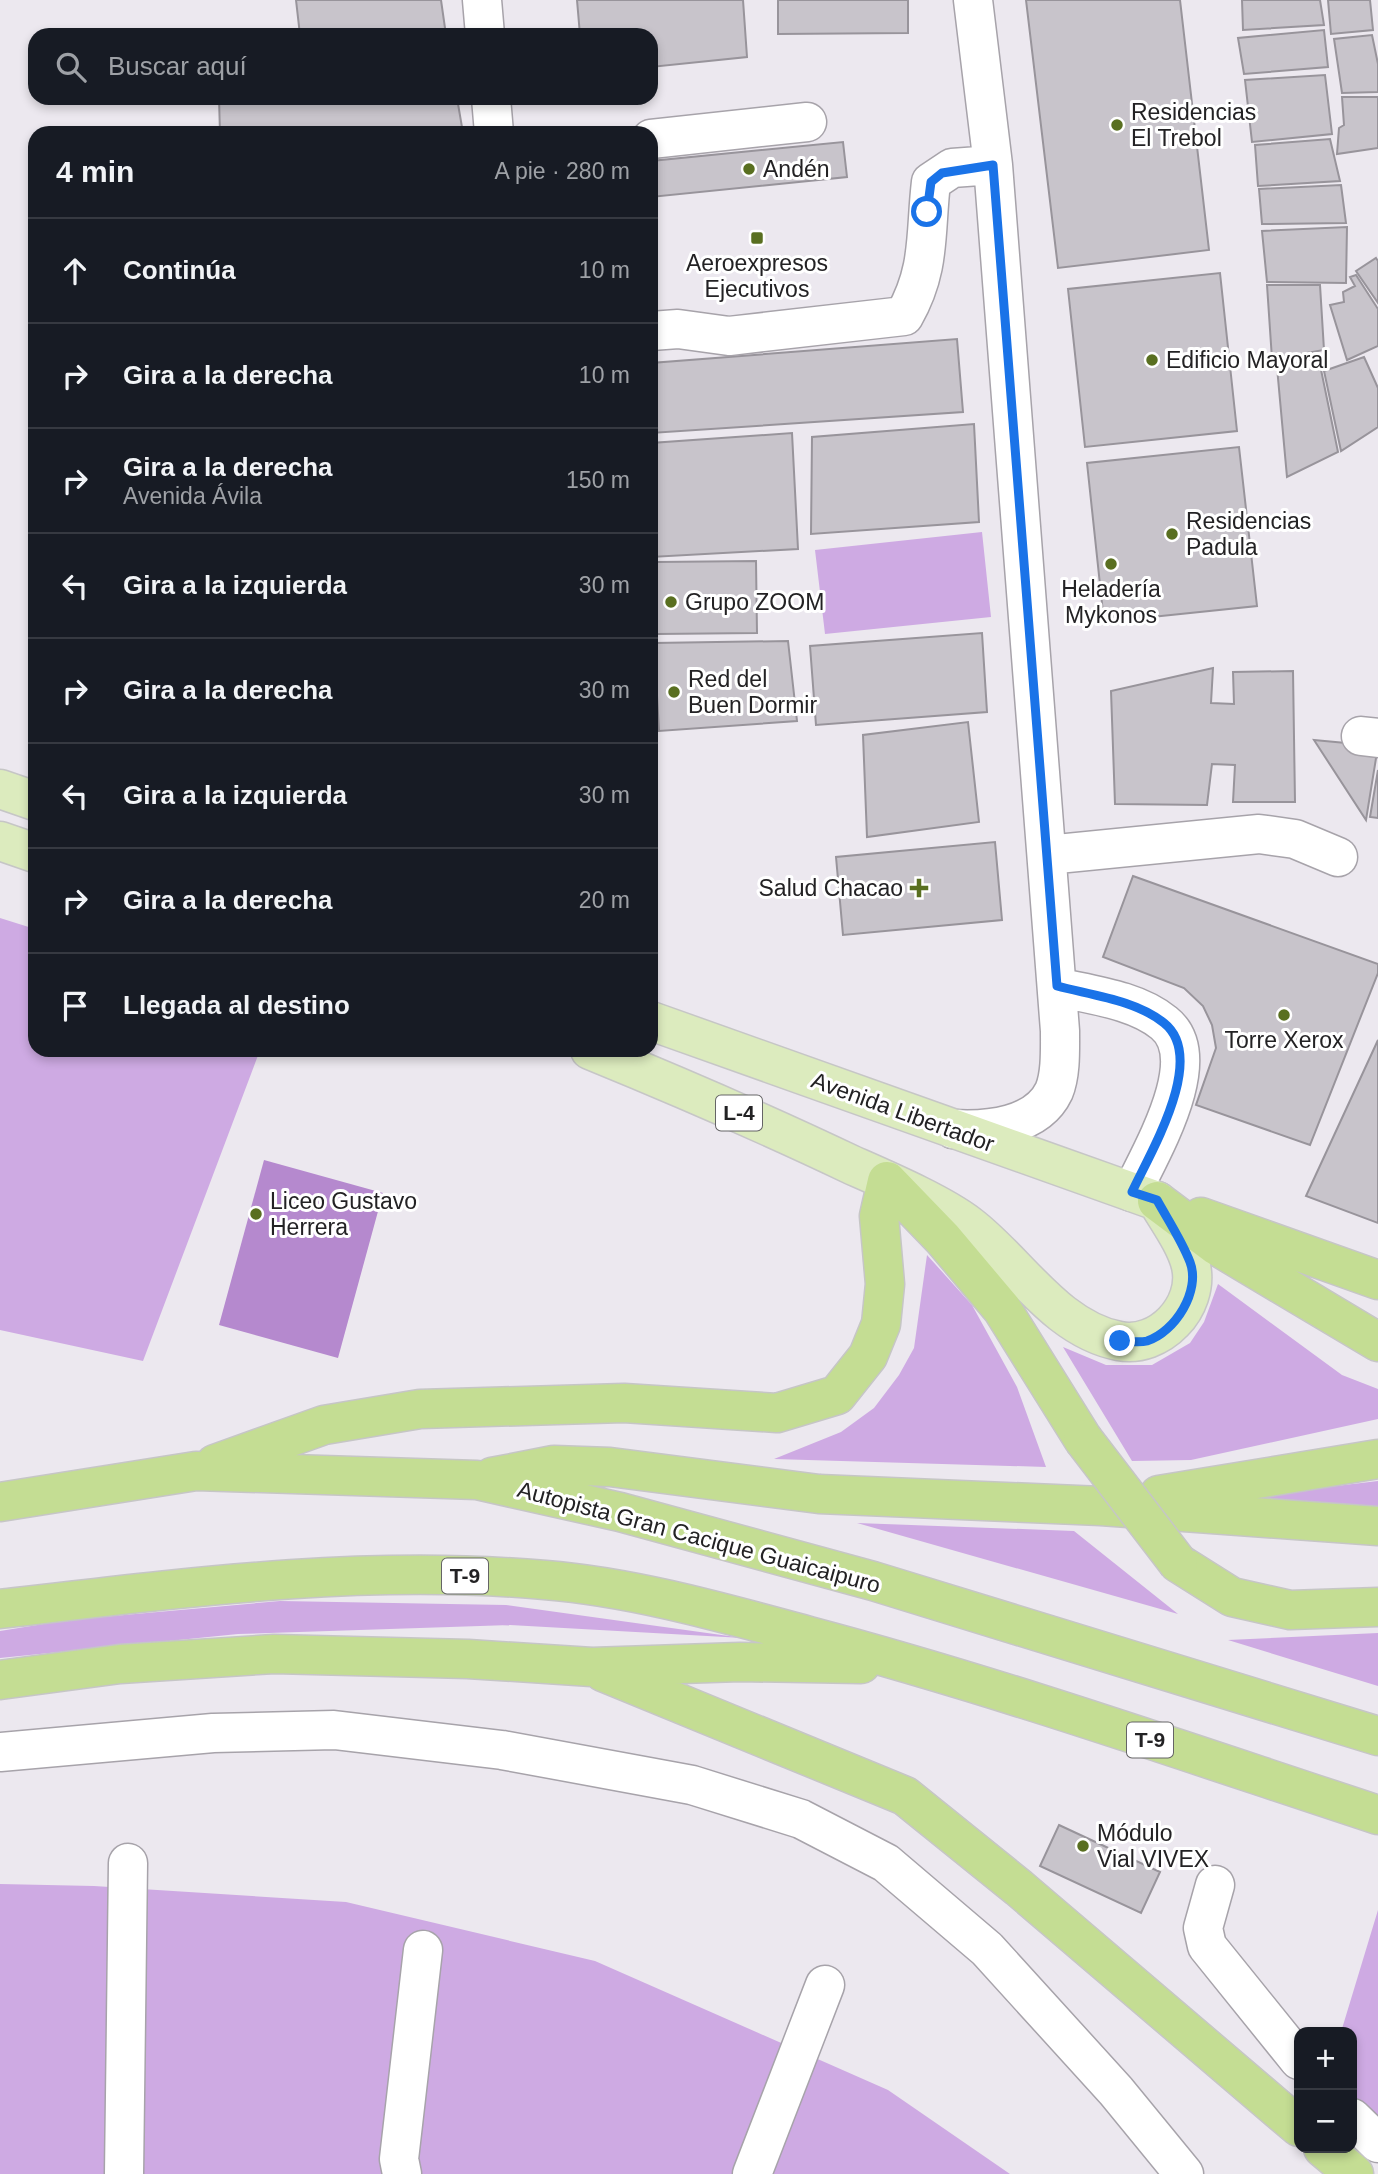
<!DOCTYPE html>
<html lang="es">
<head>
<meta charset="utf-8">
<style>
	body { margin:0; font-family:Arial,sans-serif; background:#20242c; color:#f1f3f6 }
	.controls { position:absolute; right:21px; bottom:21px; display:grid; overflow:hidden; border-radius:14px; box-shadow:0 4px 10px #0003 }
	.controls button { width:63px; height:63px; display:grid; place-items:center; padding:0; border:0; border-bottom:2px solid #363941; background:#171b24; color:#f1f3f6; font:35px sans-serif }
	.stop { position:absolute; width:21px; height:21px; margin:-16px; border:5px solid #1a73e8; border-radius:50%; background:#fff }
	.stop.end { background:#1a73e8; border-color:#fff; box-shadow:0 2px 7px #0008 }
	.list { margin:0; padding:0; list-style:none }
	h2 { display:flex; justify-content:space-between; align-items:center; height:91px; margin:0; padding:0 28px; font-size:30px }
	h2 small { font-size:23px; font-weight:400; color:#9ea1a6 }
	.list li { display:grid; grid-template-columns:46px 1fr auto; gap:21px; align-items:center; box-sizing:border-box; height:105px; padding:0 28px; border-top:2px solid #363941 }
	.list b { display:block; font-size:26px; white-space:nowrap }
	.list p { margin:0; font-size:23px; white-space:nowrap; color:#9ea1a6 }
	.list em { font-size:23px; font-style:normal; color:#9ea1a6 }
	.icon { flex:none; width:38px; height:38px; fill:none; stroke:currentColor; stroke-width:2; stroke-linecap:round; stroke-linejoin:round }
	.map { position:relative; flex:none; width:1378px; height:2174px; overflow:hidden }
	.search { position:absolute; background:#171b24; box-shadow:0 4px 10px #0003; left:28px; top:28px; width:630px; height:77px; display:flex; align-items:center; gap:18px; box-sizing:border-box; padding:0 24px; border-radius:21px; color:#9ea1a6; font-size:26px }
	.panel { position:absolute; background:#171b24; box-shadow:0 4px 10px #0003; left:28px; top:126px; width:630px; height:931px; border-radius:21px }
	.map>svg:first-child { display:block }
</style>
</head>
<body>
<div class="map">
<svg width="1378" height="2174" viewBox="0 0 1378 2174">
	<rect width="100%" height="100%" fill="#ece8ef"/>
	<path fill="#ceaae3" d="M982 532 991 617 825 634 815 550Z
		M0 918 35 929V1050H260L143 1361 0 1330Z
		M927 1255 972 1305 1017 1387 1046 1467 774 1459 841 1432 874 1408 899 1375 914 1348Z
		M1218 1284 1342 1375 1378 1389V1419L1191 1460 1132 1461 1063 1347 1106 1365H1152L1190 1343 1204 1322Z
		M1378 1481V1517L1236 1506 1277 1493Z
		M857 1523 1074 1531 1178 1614Z
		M280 1601 506 1605 743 1638 510 1625 238 1634 0 1658V1631L68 1620Z
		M1378 1633V1686L1228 1640Z
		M0 1884 94 1886 346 1902 595 1961 888 2090 1010 2174H0Z
		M1378 1910V2133L1352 2095V2032H1341Z"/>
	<path fill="#b589ce" d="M264 1160 383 1193 338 1358 219 1325Z"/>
	<path fill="#c8c4cb" stroke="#98949b" stroke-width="2" d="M296 0H441L446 35H300Z
		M577 0H743L747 57 651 67V35H580Z
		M778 0H908V33L778 34Z
		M1026 0H1180L1209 250 1058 268Z
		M1242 0H1320L1324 25 1243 30Z
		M1328 0H1370L1373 30 1331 34Z
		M1324 30 1328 67 1244 74 1238 38Z
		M1372 35 1378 64V92L1342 93 1334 39Z
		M1325 75 1332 134 1252 142 1245 80Z
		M1342 97H1378V148L1337 154 1339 128 1344 125Z
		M219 98H457L463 133H220Z
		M1330 139 1340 181 1258 186 1255 145Z
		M843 142 847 177 651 197V161Z
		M1341 185 1346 223 1262 224 1259 189Z
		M1347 227 1346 283 1267 282 1262 231Z
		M1376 258 1378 261V303L1356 271Z
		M1220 273 1237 431 1085 447 1068 289Z
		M1356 275 1378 309V346L1347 360 1330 305 1344 302 1343 292 1355 286 1350 277Z
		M1267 285H1320L1324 350 1272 359Z
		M957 339 963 412 651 433V363Z
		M1364 357 1378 388V427L1341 451 1324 371Z
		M1319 360 1338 452 1287 477 1277 367Z
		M974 424 979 522 811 534 812 437Z
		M792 433 798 549 651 557V443Z
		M1239 447 1257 606 1104 622 1087 463Z
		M756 561 757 633 657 634V562Z
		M982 633 987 712 816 725 810 646Z
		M788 641 797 721 659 731 654 643Z
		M1213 668 1211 703 1234 704 1233 672 1293 671 1295 802H1233L1235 765 1212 764 1207 805 1115 804 1111 691Z
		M968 722 979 822 867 837 863 735Z
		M1314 740 1378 746 1366 820Z
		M1378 770V818L1370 817Z
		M995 842 1002 920 843 935 836 857Z
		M1133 876 1378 964V973L1310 1145 1196 1105 1216 1048 1212 1025 1203 1006 1184 988 1103 957Z
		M1378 1040V1223L1306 1196Z
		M1059 1825 1160 1872 1141 1913 1040 1866Z"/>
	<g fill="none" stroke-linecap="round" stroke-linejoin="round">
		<defs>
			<path id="minor" d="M482 0 485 35
				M491 98 494 133
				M651 139 807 122
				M651 331 678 329 729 336 904 316C931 269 925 233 931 182L952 168 993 165
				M1361 736 1378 738
				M1047 855 1259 834 1295 839 1338 857
				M1057 987C1092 995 1136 1000 1164 1023 1208 1058 1150 1153 1132 1192
				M953 1129C987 1131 1037 1127 1054 1091 1061 1074 1060 1050 1060 1031L993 165 973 0
				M0 1752 213 1733 334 1730 502 1750 692 1785 801 1819 886 1863 987 1949 1116 2091 1184 2174
				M1215 1885 1203 1928 1207 1946 1299 2060
				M1352 2118 1378 2143
				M124 2174 128 1863
				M402 2174 399 2159 423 1950
				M752 2174 825 1985"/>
			<path id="major" d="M0 789 35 801
				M0 841 35 853
				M590 1050C678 1086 766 1124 852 1165 886 1180 942 1204 970 1226 1018 1263 1056 1329 1119 1341 1159 1349 1200 1307 1191 1266 1186 1244 1168 1220 1157 1201L651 1021"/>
			<path id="highway" d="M887 1181 943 1239 1002 1309 1083 1439
				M1157 1201 1217 1246 1378 1342
				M1201 1217 1378 1280
				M215 1464 324 1425 420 1409 624 1403 777 1413 837 1395 868 1356 881 1324 885 1284 879 1216 887 1181
				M492 1477 554 1465 610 1467 819 1494 1101 1506 1378 1526
				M1159 1495 1378 1459
				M0 1502 196 1471 477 1480 620 1512 873 1581 1378 1736
				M1178 1563 1232 1597 1290 1610 1378 1607
				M0 1609C181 1588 362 1564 545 1580 633 1587 724 1613 809 1636 1001 1687 1189 1753 1378 1815
				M603 1672 905 1796 1019 1888 1299 2127
				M0 1680 120 1664 274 1654 468 1659 592 1667 740 1662 861 1664
				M1323 2148 1354 2174"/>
		</defs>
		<use href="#minor" stroke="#a7a3aa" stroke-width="41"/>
		<use href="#major" stroke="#c6c6c6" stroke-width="41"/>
		<use href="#highway" stroke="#c6c6c6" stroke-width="41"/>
		<use href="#minor" stroke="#fff" stroke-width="38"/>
		<use href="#major" stroke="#dcebbe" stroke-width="38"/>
		<use href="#highway" stroke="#c4dd93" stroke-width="38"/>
		<defs>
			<path id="highway-bridge" d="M1083 1439 1178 1563"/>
		</defs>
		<use href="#highway-bridge" stroke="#c6c6c6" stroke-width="41" stroke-linecap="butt"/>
		<use href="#highway-bridge" stroke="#c4dd93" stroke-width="38"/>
	</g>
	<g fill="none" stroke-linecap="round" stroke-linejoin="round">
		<path stroke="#1a73e8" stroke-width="9" d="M927 212 931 182 942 173 993 165 1057 986C1091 995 1136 1000 1164 1023 1208 1058 1150 1153 1132 1192L1157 1200C1168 1220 1182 1241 1190 1262 1201 1291 1175 1332 1147 1341 1139 1343 1128 1341 1120 1341"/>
	</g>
	<g fill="#596f20" stroke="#fff" stroke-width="2.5">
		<circle cx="1117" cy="125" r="7"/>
		<circle cx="749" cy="169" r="7"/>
		<rect x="750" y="231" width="14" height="14" rx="3.5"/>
		<circle cx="1152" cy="360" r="7"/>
		<circle cx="1172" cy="534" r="7"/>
		<circle cx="1111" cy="564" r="7"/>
		<circle cx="671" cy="602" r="7"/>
		<circle cx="674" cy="692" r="7"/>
		<path d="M915.5 877.5h7v7h7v7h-7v7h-7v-7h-7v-7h7z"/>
		<circle cx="1284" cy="1015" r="7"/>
		<circle cx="256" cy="1214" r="7"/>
		<circle cx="1083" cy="1846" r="7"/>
	</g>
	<g text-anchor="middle" stroke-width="6" stroke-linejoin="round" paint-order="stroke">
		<g fill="#fff" stroke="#656466" stroke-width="2">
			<rect x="716" y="1095.5" width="46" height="35" rx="5"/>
			<rect x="442" y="1558.5" width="46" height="35" rx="5"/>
			<rect x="1127" y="1722.5" width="46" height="35" rx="5"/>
		</g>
		<g font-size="21" font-weight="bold" fill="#232224">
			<text x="739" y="1120">L-4</text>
			<text x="465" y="1583">T-9</text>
			<text x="1150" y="1747">T-9</text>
		</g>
		<g font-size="23" fill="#232224" stroke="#fff" text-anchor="start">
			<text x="1131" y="120">Residencias<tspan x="1131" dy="26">El Trebol</tspan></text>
			<text x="763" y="177">Andén</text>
			<text x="757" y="271" text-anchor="middle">Aeroexpresos<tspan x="757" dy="26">Ejecutivos</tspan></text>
			<text x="1166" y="368">Edificio Mayoral</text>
			<text x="1186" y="529">Residencias<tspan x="1186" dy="26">Padula</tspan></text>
			<text x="1111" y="597" text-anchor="middle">Heladería<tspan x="1111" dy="26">Mykonos</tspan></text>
			<text x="685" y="610">Grupo ZOOM</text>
			<text x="688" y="687">Red del<tspan x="688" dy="26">Buen Dormir</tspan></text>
			<text x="903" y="896" text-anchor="end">Salud Chacao</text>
			<text x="1284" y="1048" text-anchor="middle">Torre Xerox</text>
			<text x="270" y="1209">Liceo Gustavo<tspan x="270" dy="26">Herrera</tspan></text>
			<text x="1097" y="1841">Módulo<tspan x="1097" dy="26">Vial VIVEX</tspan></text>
		</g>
		<g font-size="23" fill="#232224" stroke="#fff">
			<text transform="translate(903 1112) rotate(20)" y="8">Avenida Libertador</text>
			<text transform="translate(699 1537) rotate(15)" y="8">Autopista Gran Cacique Guaicaipuro</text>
		</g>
	</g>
</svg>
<div class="controls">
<button>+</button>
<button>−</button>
</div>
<div class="stop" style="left:927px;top:212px"></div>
<div class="stop end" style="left:1120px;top:1341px"></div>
<div class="search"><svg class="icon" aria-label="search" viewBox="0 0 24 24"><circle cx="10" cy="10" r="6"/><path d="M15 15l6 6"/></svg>Buscar aquí</div>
<section class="panel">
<h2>4 min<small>A pie · 280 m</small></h2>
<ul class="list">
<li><svg class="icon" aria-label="ahead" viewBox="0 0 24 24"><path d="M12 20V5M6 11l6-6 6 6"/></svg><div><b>Continúa</b></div><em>10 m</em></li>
<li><svg class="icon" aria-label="right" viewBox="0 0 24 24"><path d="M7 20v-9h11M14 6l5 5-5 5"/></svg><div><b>Gira a la derecha</b></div><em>10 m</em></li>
<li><svg class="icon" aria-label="right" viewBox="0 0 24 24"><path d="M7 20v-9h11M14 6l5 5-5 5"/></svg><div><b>Gira a la derecha</b><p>Avenida Ávila</p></div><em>150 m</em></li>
<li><svg class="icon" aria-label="left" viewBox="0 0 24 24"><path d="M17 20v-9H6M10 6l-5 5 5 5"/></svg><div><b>Gira a la izquierda</b></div><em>30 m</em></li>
<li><svg class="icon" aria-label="right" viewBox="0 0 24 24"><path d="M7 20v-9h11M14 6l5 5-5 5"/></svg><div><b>Gira a la derecha</b></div><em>30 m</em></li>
<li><svg class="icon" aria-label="left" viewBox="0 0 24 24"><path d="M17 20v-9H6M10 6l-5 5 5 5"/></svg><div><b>Gira a la izquierda</b></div><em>30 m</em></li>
<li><svg class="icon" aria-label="right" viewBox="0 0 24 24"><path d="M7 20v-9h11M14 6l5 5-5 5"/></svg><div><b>Gira a la derecha</b></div><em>20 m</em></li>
<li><svg class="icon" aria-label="arrive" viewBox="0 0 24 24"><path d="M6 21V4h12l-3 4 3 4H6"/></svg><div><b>Llegada al destino</b></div></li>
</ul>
</section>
</div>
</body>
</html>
